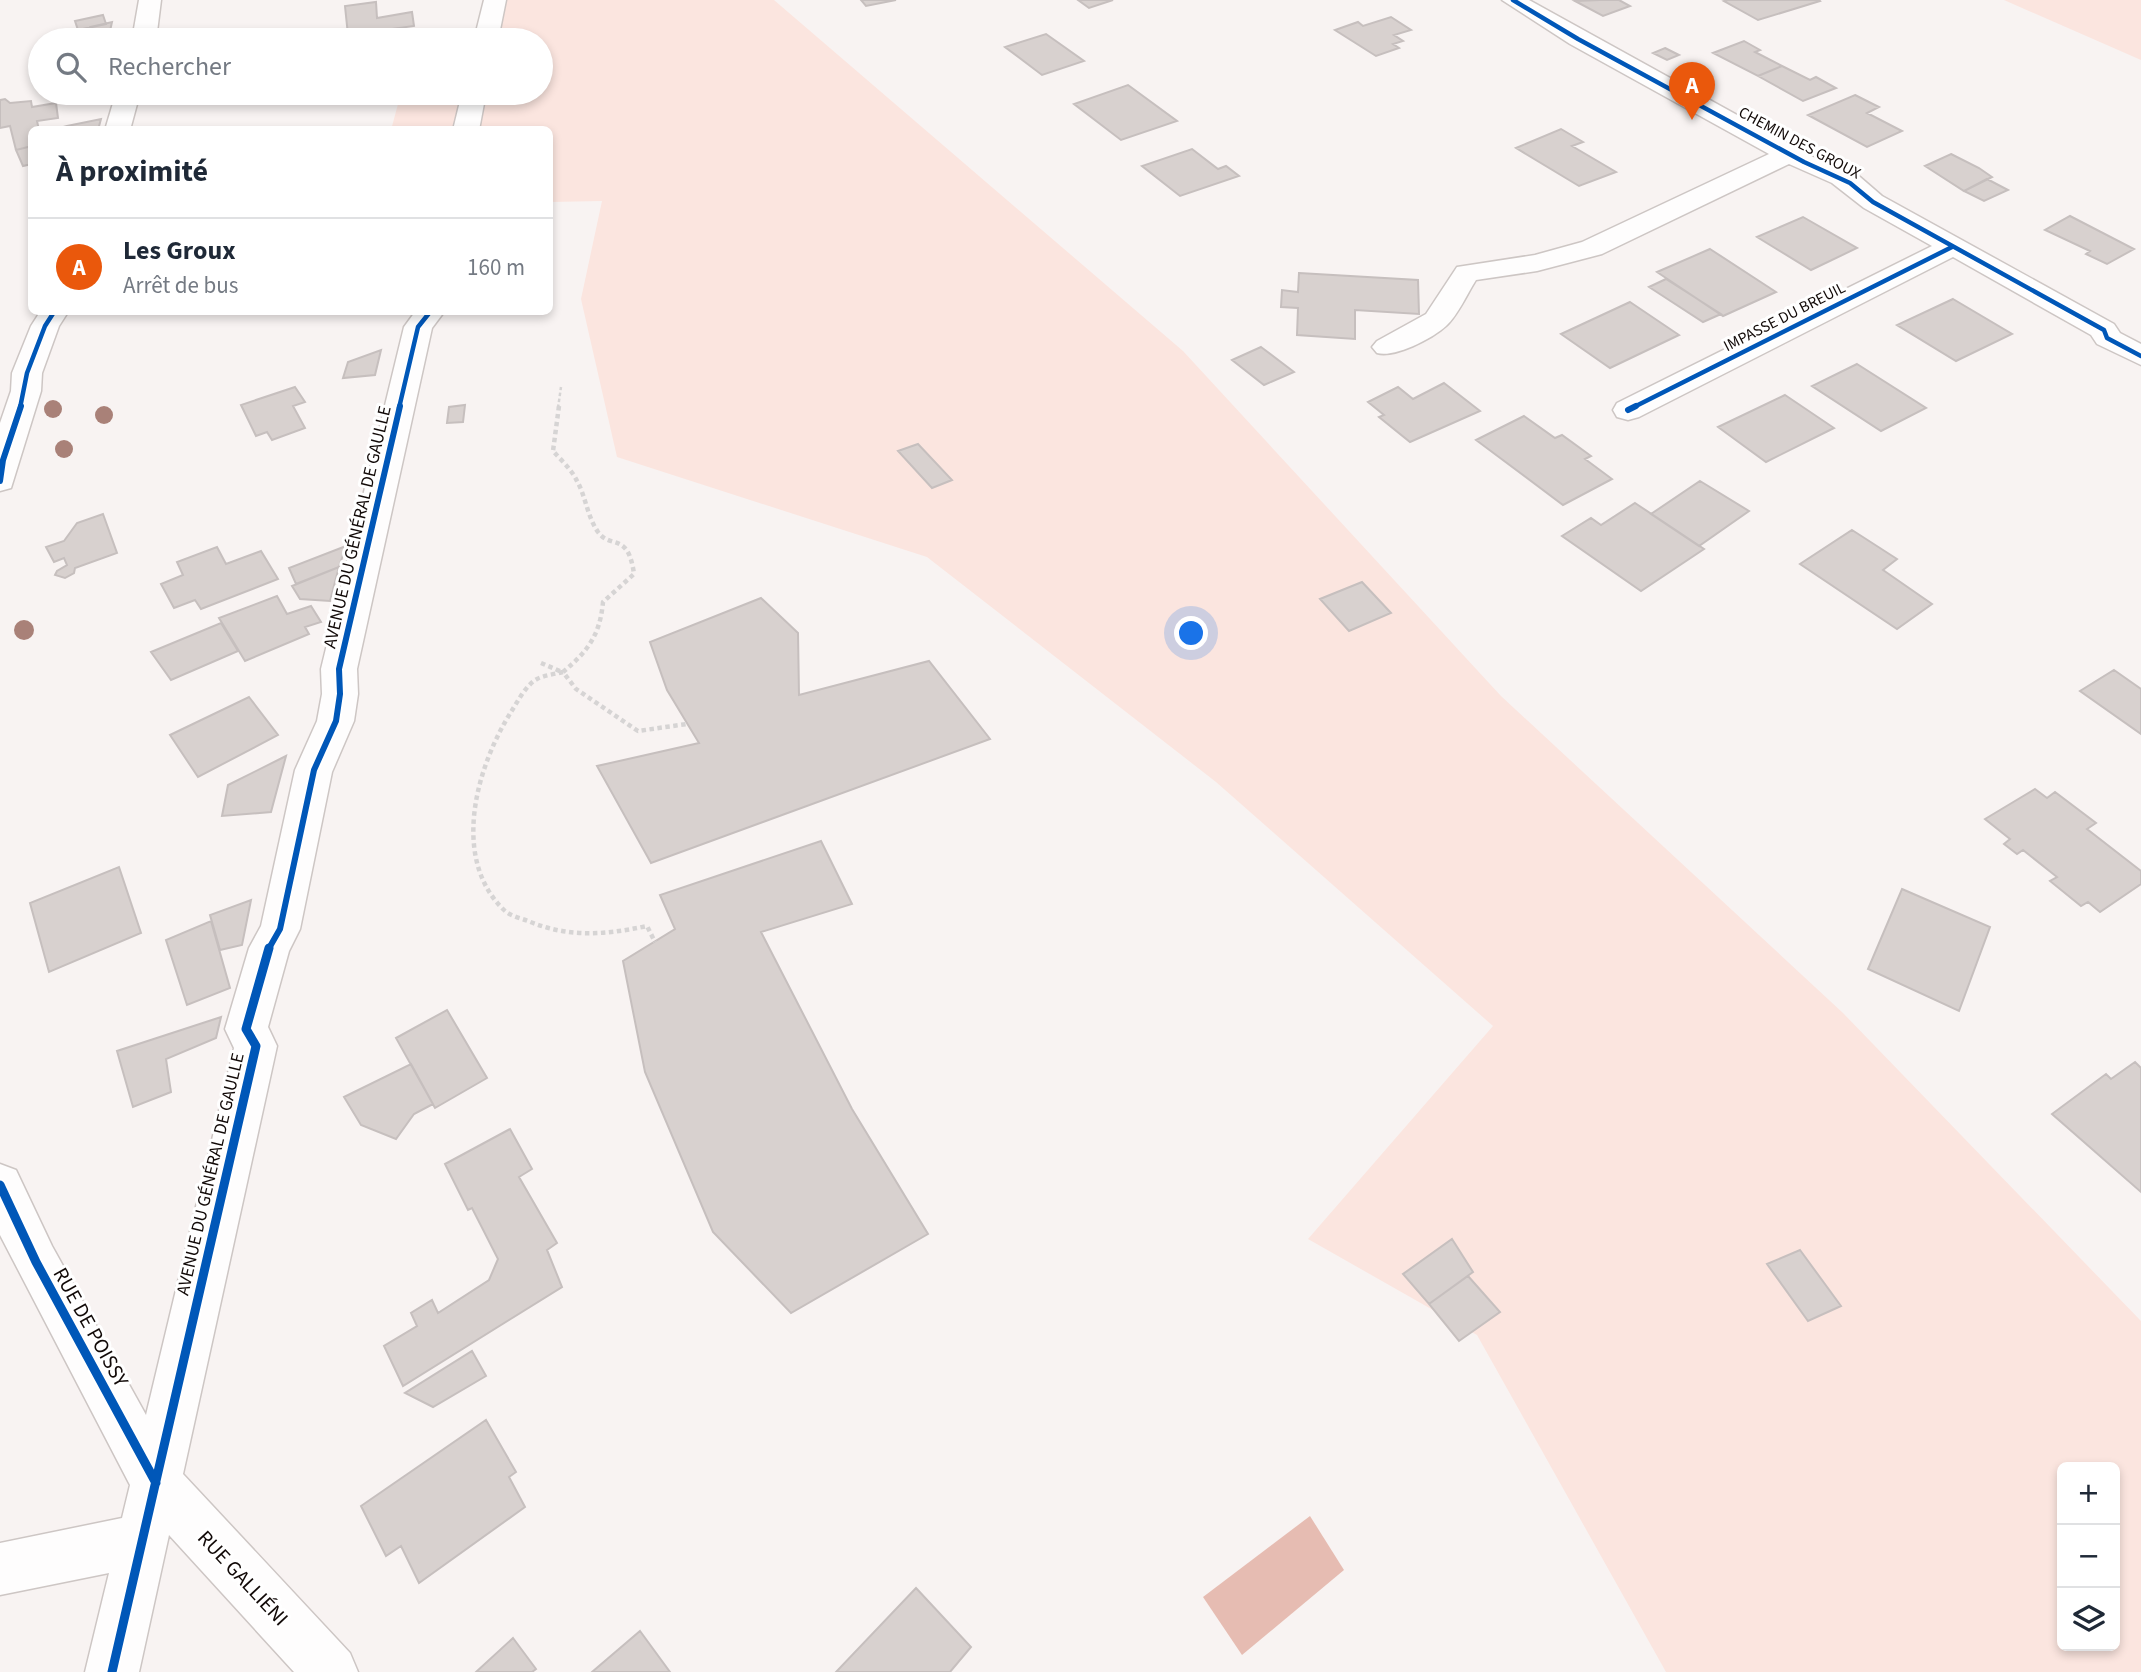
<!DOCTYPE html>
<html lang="fr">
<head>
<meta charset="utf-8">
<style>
	body { margin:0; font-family:"Source Sans 3",sans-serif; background:#f6f6f7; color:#1f2937 }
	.controls { position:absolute; right:21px; bottom:21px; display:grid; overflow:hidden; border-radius:10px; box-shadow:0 4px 10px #0003 }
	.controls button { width:63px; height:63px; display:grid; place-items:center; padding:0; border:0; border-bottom:2px solid #e0e1e3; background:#fff; color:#1f2937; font:35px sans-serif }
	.you { position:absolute; left:1192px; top:634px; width:24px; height:24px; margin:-18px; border:5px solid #fff; border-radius:50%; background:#1a73e8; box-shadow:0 0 0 10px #1a73e833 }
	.badge { display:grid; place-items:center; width:46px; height:46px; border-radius:50%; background:#ea580c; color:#fff; font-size:23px; font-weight:700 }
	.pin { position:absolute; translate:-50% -58px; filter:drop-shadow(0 2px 4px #0008) }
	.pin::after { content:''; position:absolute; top:37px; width:24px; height:21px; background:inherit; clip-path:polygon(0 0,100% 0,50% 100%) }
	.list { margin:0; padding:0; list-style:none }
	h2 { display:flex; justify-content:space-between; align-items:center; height:91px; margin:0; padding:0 28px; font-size:30px }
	h2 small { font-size:23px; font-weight:400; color:#747a83 }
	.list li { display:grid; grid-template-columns:46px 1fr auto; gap:21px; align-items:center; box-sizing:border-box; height:98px; padding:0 28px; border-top:2px solid #e0e1e3 }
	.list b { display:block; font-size:26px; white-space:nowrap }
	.list p { margin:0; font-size:23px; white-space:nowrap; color:#747a83 }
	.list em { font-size:23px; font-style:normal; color:#747a83 }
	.icon { flex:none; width:38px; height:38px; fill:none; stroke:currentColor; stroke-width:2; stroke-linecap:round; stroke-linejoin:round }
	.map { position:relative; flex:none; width:2141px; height:1672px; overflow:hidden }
	.search { position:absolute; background:#fff; box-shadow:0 4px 10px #0003; left:28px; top:28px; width:525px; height:77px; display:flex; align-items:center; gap:18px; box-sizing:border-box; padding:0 24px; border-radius:38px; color:#747a83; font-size:26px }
	.panel { position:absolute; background:#fff; box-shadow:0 4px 10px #0003; left:28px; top:126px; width:525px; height:189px; border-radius:10px }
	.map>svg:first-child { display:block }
</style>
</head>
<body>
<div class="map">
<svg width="2141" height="1672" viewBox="0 0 2141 1672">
	<rect width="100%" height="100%" fill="#f8f3f2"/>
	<path fill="#fbe5df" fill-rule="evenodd" d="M503 0H774L1183 351 1501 696 1843 1013 2141 1321V1672H1666L1477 1335 1308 1239 1493 1026 1216 782 927 557 617 457 581 299 602 201 550 202V130H391L401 93H541V40H453L495 24ZM2062 1467H2115V1646H2062Z
		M2004 0H2141V60Z"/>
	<path fill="#e6bcb2" d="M1310 1516 1344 1570 1242 1655 1203 1597Z"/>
	<path fill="#d8d1cf" stroke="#c6bfbe" stroke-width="2" d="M861 0H896L866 6Z
		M1078 0H1113L1089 8Z
		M1600 0H1619L1630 6 1603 16 1575 1Z
		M1728 0H1819L1820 1 1758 20 1724 1Z
		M376 2 377 18 412 12 414 26 348 35 345 6Z
		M103 15 106 24 78 30 75 21Z
		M1391 17 1411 30 1394 35 1403 41 1393 44 1399 48 1376 56 1335 30 1358 22 1363 26Z
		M112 22 108 40H86L90 27Z
		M281 34V40H232Z
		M1046 34 1084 61 1042 75 1005 47Z
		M1744 41 1760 50 1755 52 1782 66 1758 76 1713 53Z
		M1665 48 1679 55 1667 60 1653 53Z
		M1782 66 1810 80 1816 77 1836 88 1803 101 1758 76Z
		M1128 85 1177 121 1121 140 1074 104Z
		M1855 95 1879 107 1867 113 1902 131 1867 147 1808 115Z
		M5 99 10 103 31 101 32 107 56 103 58 118 37 121 39 130H32V146L16 150 10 126 0 128V100Z
		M101 119 98 130H52L67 126Z
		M1561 129 1583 142 1572 146 1616 172 1579 186 1516 148Z
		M32 146V164L23 166 16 150Z
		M1192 149 1218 169 1226 166 1239 176 1180 196 1142 166Z
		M1951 154 1979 168 1992 177 1964 191 1925 166Z
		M1987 179 2008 190 1984 201 1964 191Z
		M2070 216 2134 249 2107 264 2086 254 2090 251 2045 230Z
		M1803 217 1857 248 1811 270 1757 237Z
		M1710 249 1776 292 1723 316 1657 272Z
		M1299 273 1418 280 1419 314 1355 310V339L1297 335 1298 308 1281 307 1282 290 1298 292Z
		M1666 279 1721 314 1703 322 1649 287Z
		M1953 299 2012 334 1956 361 1897 325Z
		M1630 302 1679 335 1610 368 1561 334Z
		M1261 347 1294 372 1264 385 1232 360Z
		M381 350 375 375 343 378 348 362Z
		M1857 364 1926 408 1881 431 1812 386Z
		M1444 383 1480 411 1410 442 1379 417 1384 415 1368 402 1398 387 1413 399Z
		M295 387 305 402 293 406 305 428 272 440 267 432 256 436 241 405Z
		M1785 395 1834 428 1766 462 1718 427Z
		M465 405 463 422 447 423 449 407Z
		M1524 416 1555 438 1562 435 1591 456 1585 459 1612 479 1563 505 1476 440Z
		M918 444 952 480 932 488 898 451Z
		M1700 481 1749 511 1699 546 1651 514Z
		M1635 503 1704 549 1641 591 1562 536 1591 518 1601 525Z
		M103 514 117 553 75 568 74 573 65 578 55 575 57 571 67 565 64 558 54 562 46 547 64 541 77 523Z
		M1852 530 1897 559 1883 570 1932 604 1897 629 1800 564Z
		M346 546 339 567 296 584 289 568Z
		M217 547 226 564 261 551 278 579 201 609 195 600 174 608 161 584 183 575 177 562Z
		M339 567 330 601 300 599 292 586Z
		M1362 582 1391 613 1349 631 1320 599Z
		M277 596 287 614 311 606 321 622 305 627 309 634 245 661 219 618Z
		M761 598 798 633 799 695 929 661 990 739 651 863 597 766 699 743 667 690 650 642Z
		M221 623 238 651 171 680 151 652Z
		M2114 670 2141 689V734L2080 691Z
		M249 697 278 735 198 777 170 735Z
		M286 756 271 812 222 816 228 785Z
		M2035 789 2047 798 2055 792 2096 823 2087 829 2141 871V884L2100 912 2088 902 2081 906 2050 881 2057 877 2023 850 2017 854 2004 844 2010 839 1985 819Z
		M821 841 852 904 761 932 852 1109 928 1234 791 1313 713 1232 645 1072 623 961 675 929 660 895Z
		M119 867 141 933 49 972 30 903Z
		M1902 889 1990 927 1959 1011 1868 969Z
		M251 900 242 945 220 950 210 915Z
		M211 921 230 988 187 1005 166 940Z
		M447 1010 487 1078 435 1108 396 1038Z
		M221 1017 216 1038 166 1059 171 1092 133 1107 117 1051Z
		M2135 1062 2141 1068V1192L2052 1114 2106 1074 2111 1079Z
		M411 1064 433 1104 414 1114 396 1139 361 1125 344 1097Z
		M510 1129 532 1169 519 1177 557 1243 547 1250 562 1287 403 1386 384 1346 417 1326 411 1313 432 1300 438 1313 489 1280 498 1259 472 1208 468 1210 445 1164Z
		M1452 1239 1473 1272 1429 1304 1403 1274Z
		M1800 1250 1841 1306 1808 1321 1767 1264Z
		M1468 1276 1500 1312 1459 1341 1429 1304Z
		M472 1351 486 1376 433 1407 405 1393Z
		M486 1420 516 1472 509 1477 525 1507 419 1583 401 1546 386 1556 361 1506Z
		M916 1588 971 1647 950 1672H836Z
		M640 1631 670 1672H592Z
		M513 1638 536 1669 532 1672H476Z"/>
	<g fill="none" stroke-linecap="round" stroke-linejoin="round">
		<defs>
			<path id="minor" d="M139 0H161L156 40H132Z
				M484 0H506L498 40H474Z
				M1502 0H1529L1813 157 1860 177 1882 196 2114 324 2120 333 2141 344V365L2097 344 2091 335 1953 257 1639 417 1628 420 1617 417 1613 410 1617 403 1932 246 1864 208 1832 183 1789 164 1602 254 1537 271 1476 280C1467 294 1458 315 1446 326 1432 339 1394 358 1377 353L1372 347 1377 341 1426 314 1457 267 1535 255 1582 242 1769 154 1570 44Z
				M116 93H140L130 130H105Z
				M462 93H486L479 130H453Z
				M40 312H68L59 326 42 373 41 391 11 488 0 491V423L11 391 12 373 31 326Z
				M415 312H444L432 328 357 669 358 694 354 721 332 772 300 929 289 951 268 1027 277 1046 183 1474 350 1653 358 1672H294L169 1535 139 1672H85L109 1573 0 1595V1543L122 1518 130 1485 0 1235V1164L16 1170 52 1246 146 1415 234 1048 225 1029 249 948 261 926 295 770 317 721 322 694 321 669 404 327Z"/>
		</defs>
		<use href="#minor" stroke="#cdc6c4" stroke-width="3"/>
		<path stroke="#d6d4d4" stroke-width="2.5" stroke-dasharray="3.5 2.5" stroke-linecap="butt" d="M558 408 561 387"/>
		<path stroke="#d6d4d4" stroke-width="4.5" stroke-dasharray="4.5 3.5" stroke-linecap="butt" d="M559 406 553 451C561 460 572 470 577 481 586 497 587 516 598 532 611 550 628 531 634 574L603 602C600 635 588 651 563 672L576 689 638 731 687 724
			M541 663 562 672
			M563 672C555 674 545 675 537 679 526 685 518 701 511 712 477 766 450 858 504 910 510 916 520 918 528 921 569 938 604 935 647 926L655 942"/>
		<use href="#minor" fill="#fefdfd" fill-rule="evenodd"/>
		<defs>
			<path id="cycleway-far2" d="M1513 0 1578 39 1804 162 1850 183 1873 202 2104 330 2107 338 2141 356
				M20 408 27 373 45 326 54 312
				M399 408 418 327 430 312
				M1632 408 1952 247"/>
			<path id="cycleway-far1" d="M1628 410 1636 406
				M0 481 3 460 21 406
				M268 950 280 929 314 770 336 721 340 694 339 669 400 406"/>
			<path id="cycleway" d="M0 1185 36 1262 156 1483
				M112 1672 256 1046 246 1029 269 948"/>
		</defs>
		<use href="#cycleway-far2" stroke="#fff" stroke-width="7"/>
		<use href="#cycleway-far1" stroke="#fff" stroke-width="10"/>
		<use href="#cycleway" stroke="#fff" stroke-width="13"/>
		<use href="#cycleway-far2" stroke="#0057b8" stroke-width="4.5"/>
		<use href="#cycleway-far1" stroke="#0057b8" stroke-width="6"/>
		<use href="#cycleway" stroke="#0057b8" stroke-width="9"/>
	</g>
	<g fill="#a98178">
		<circle cx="53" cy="409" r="9"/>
		<circle cx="104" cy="415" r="9"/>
		<circle cx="64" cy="449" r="9"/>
		<circle cx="24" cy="630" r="10"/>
	</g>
	<g text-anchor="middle" stroke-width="6" stroke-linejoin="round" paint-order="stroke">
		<g font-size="16" fill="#110907" stroke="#fff">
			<text transform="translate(1800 142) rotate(28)" y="6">CHEMIN DES GROUX</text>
			<text transform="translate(1784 316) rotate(-27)" y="6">IMPASSE DU BREUIL</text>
		</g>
		<g font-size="18" fill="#110907" stroke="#fff">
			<text transform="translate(357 527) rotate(-77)" y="6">AVENUE DU GÉNÉRAL DE GAULLE</text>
			<text transform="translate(210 1174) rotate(-77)" y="6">AVENUE DU GÉNÉRAL DE GAULLE</text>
		</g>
		<g font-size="21" fill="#110907" stroke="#fff">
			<text transform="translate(91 1327) rotate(61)" y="7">RUE DE POISSY</text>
			<text transform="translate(243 1578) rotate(47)" y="7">RUE GALLIÉNI</text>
		</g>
	</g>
</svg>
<div class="controls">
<button>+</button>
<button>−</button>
<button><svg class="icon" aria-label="layers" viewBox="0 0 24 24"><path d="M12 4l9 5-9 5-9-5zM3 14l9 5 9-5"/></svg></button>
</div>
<div class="you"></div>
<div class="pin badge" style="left:1692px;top:120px">A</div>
<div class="search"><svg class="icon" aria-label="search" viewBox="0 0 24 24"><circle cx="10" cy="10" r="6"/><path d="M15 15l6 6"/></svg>Rechercher</div>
<section class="panel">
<h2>À proximité<small></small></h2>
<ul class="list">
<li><span class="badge">A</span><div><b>Les Groux</b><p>Arrêt de bus</p></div><em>160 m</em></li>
</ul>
</section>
</div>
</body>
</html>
